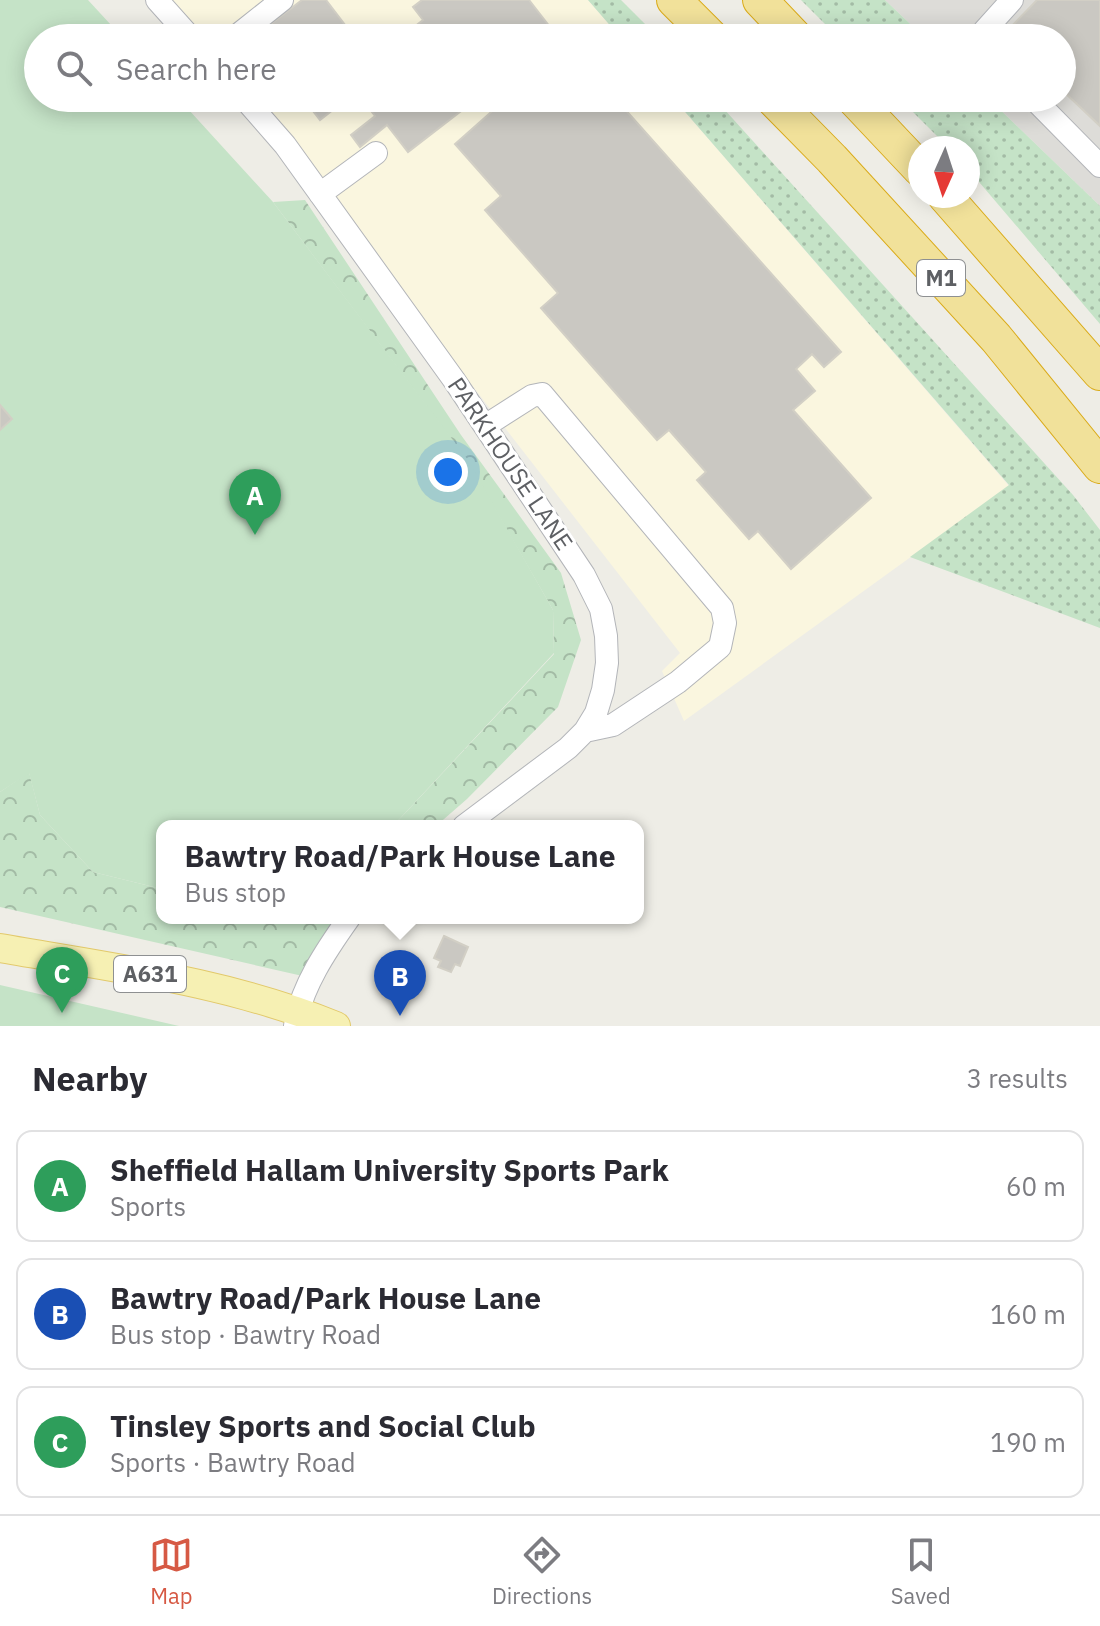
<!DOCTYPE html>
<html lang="en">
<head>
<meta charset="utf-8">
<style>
	body { margin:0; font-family:"IBM Plex Sans",sans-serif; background:#f7f7f7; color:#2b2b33 }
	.compass { position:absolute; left:908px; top:136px; width:72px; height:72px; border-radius:50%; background:#fff; box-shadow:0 4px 20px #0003; rotate:183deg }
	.you { position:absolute; left:448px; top:472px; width:28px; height:28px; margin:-20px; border:6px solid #fff; border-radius:50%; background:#1a73e8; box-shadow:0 0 0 12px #1a73e833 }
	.badge { display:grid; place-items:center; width:52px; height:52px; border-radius:50%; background:#d65944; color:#fff; font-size:26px; font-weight:700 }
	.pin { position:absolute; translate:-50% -66px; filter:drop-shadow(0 2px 4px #0008) }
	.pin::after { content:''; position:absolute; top:42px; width:28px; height:24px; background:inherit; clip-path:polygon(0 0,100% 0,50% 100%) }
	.popup { position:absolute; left:156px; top:820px; width:488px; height:104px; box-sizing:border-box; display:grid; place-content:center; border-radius:16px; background:#fff; filter:drop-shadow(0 2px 6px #0005); font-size:26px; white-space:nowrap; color:#7c7c81 }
	.popup b { font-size:30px; color:#2b2b33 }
	.popup::after { content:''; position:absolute; left:50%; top:100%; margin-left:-16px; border:16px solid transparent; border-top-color:#fff }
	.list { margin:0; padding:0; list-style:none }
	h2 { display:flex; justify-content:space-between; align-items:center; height:104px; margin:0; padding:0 32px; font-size:34px }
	h2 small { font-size:26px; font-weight:400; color:#7c7c81 }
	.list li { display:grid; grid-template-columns:52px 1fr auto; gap:24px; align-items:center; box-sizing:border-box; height:112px; margin:0 16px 16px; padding:0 16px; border:2px solid #e1e1e2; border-radius:16px }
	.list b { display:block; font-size:30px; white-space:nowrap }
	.list p { margin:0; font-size:26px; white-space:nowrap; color:#7c7c81 }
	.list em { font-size:26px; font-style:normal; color:#7c7c81 }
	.icon { flex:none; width:44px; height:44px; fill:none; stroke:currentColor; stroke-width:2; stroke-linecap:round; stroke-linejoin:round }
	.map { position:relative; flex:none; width:1100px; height:1026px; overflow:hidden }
	.search { position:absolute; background:#fff; box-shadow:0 4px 20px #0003; left:24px; right:24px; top:24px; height:88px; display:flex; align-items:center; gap:20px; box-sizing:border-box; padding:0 28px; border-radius:44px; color:#7c7c81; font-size:30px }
	.sheet { height:488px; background:#fff }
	nav { display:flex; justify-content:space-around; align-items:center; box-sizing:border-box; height:112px; border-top:2px solid #e1e1e2; background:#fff; font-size:22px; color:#7c7c81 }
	nav a { display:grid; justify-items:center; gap:4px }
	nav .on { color:#d65944 }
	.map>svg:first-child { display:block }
</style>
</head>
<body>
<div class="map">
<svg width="1100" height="1026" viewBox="0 0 1100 1026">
	<defs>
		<pattern id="grass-dots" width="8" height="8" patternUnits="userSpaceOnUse" patternTransform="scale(2)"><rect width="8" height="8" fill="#c5e3c7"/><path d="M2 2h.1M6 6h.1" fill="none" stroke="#a3bba5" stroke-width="1.8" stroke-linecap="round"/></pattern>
		<pattern id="forest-crowns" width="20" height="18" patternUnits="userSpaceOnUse" patternTransform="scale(2)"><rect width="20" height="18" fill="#c5e3c7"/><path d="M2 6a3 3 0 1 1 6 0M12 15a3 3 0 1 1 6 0" fill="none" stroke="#a3bba5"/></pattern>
	</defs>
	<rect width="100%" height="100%" fill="#eeede6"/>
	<path fill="#faf6df" d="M157 0H588L621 38H191Z
		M244 98H673L1009 486 684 721 662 671 680 653 285 145Z"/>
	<path fill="#dddcd8" d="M885 0H1100V206L988 98H1062V38H925Z"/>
	<path fill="url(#grass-dots)" d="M588 0H621L659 38H621Z
		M801 0H885L925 38H839Z
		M673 98H714L1073 495 1100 530V628L910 557 1009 485Z
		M899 98H988L1100 206V324L968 169V148H949Z"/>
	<path fill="url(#forest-crowns)" d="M305 200 461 435 561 573 581 640 558 707 467 799 436 826H393L554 654 553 610 467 460 273 202Z
		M29 772 40 815 93 872 162 889V918H287L303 922 306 918H334L307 977 0 907V792Z"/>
	<path fill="#c5e3c7" d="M0 0H88L123 38H38V98H178L273 202 468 460 553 610 554 653 393 826H162V889L93 872 40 815 29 773 0 792Z
		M0 985 179 1026H0Z"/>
	<path fill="#cac8c2" stroke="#d2cfc5" stroke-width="2" d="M302 0H326L355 38H256L255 36Z
		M422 0H529L557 36 400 38 423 20 413 7Z
		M1037 0H1100V126L1062 90V38H1009L1004 34Z
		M303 98H348L320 120Z
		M361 98H478L408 152 387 125 360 147 351 135 375 116Z
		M507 98H615L841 352 824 367 812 354 796 369 815 391 793 410 871 498 791 569 758 531 749 539 697 480 706 472 669 430 657 440 541 308 558 293 485 210 501 196 455 144Z
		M0 405 12 419 0 430Z
		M444 936 468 947 460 966 455 964 451 972 438 967 441 961 434 958Z"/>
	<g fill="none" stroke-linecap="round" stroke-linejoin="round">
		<defs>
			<path id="minor" d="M157 0 191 38
				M234 38 282 0
				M984 38V31L1012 0
				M244 98 285 145 454 380 584 575 601 609 606 636 607 663 603 690 596 713 585 731 568 748 464 826
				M1033 98 1100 166
				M320 194 376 153
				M485 426 532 396 542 394 722 608 725 623 720 647 678 682 613 725 585 731
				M295 1026C301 987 327 949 349 918"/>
			<path id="major" d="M0 948C114 968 229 982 336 1026"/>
			<path id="highway" d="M674 0 712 38
				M760 0 796 38
				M772 98 832 159 996 338 1100 466
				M853 98 920 169
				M945 196 1100 373"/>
		</defs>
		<use href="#minor" stroke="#b3b5b9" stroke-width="24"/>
		<use href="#major" stroke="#e2c96b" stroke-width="30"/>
		<use href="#highway" stroke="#daab1a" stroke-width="36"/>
		<use href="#minor" stroke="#fff" stroke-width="22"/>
		<use href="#major" stroke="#f6f0b3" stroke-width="28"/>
		<use href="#highway" stroke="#f1e19a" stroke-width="34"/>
	</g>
	<g text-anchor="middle" stroke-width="6" stroke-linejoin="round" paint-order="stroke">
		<g fill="#fff" stroke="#8e9092" stroke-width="2">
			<rect x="917" y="260" width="48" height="36" rx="6"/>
			<rect x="114" y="956" width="72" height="36" rx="6"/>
		</g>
		<g font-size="22" font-weight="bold" fill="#5e6064">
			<text x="941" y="286">M1</text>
			<text x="150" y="982">A631</text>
		</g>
		<g font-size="24" fill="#5e6064" stroke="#fff">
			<text transform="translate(510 464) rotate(56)" y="8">PARKHOUSE LANE</text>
		</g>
	</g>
</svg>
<svg class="compass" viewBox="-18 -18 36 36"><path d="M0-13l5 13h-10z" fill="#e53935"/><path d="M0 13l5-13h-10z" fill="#7c7c81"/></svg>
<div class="you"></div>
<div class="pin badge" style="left:255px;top:535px;background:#2e9e5b">A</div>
<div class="pin badge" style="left:400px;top:1016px;background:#1a4fb4">B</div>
<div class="popup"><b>Bawtry Road/Park House Lane</b>Bus stop</div>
<div class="pin badge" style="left:62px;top:1013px;background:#2e9e5b">C</div>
<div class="search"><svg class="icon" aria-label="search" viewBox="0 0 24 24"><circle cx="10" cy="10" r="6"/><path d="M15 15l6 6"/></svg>Search here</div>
</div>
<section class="sheet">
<h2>Nearby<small>3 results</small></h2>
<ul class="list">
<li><span class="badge" style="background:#2e9e5b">A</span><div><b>Sheffield Hallam University Sports Park</b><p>Sports</p></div><em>60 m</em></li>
<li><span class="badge" style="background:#1a4fb4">B</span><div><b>Bawtry Road/Park House Lane</b><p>Bus stop · Bawtry Road</p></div><em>160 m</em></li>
<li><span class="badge" style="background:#2e9e5b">C</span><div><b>Tinsley Sports and Social Club</b><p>Sports · Bawtry Road</p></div><em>190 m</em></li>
</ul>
</section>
<nav>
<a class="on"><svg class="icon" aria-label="map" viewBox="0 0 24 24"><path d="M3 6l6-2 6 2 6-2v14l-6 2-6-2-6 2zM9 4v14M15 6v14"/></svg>Map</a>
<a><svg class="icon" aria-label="directions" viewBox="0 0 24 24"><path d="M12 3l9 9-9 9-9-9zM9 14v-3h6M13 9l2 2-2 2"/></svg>Directions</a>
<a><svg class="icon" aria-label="saved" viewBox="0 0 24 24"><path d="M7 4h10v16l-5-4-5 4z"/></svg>Saved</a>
</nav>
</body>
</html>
